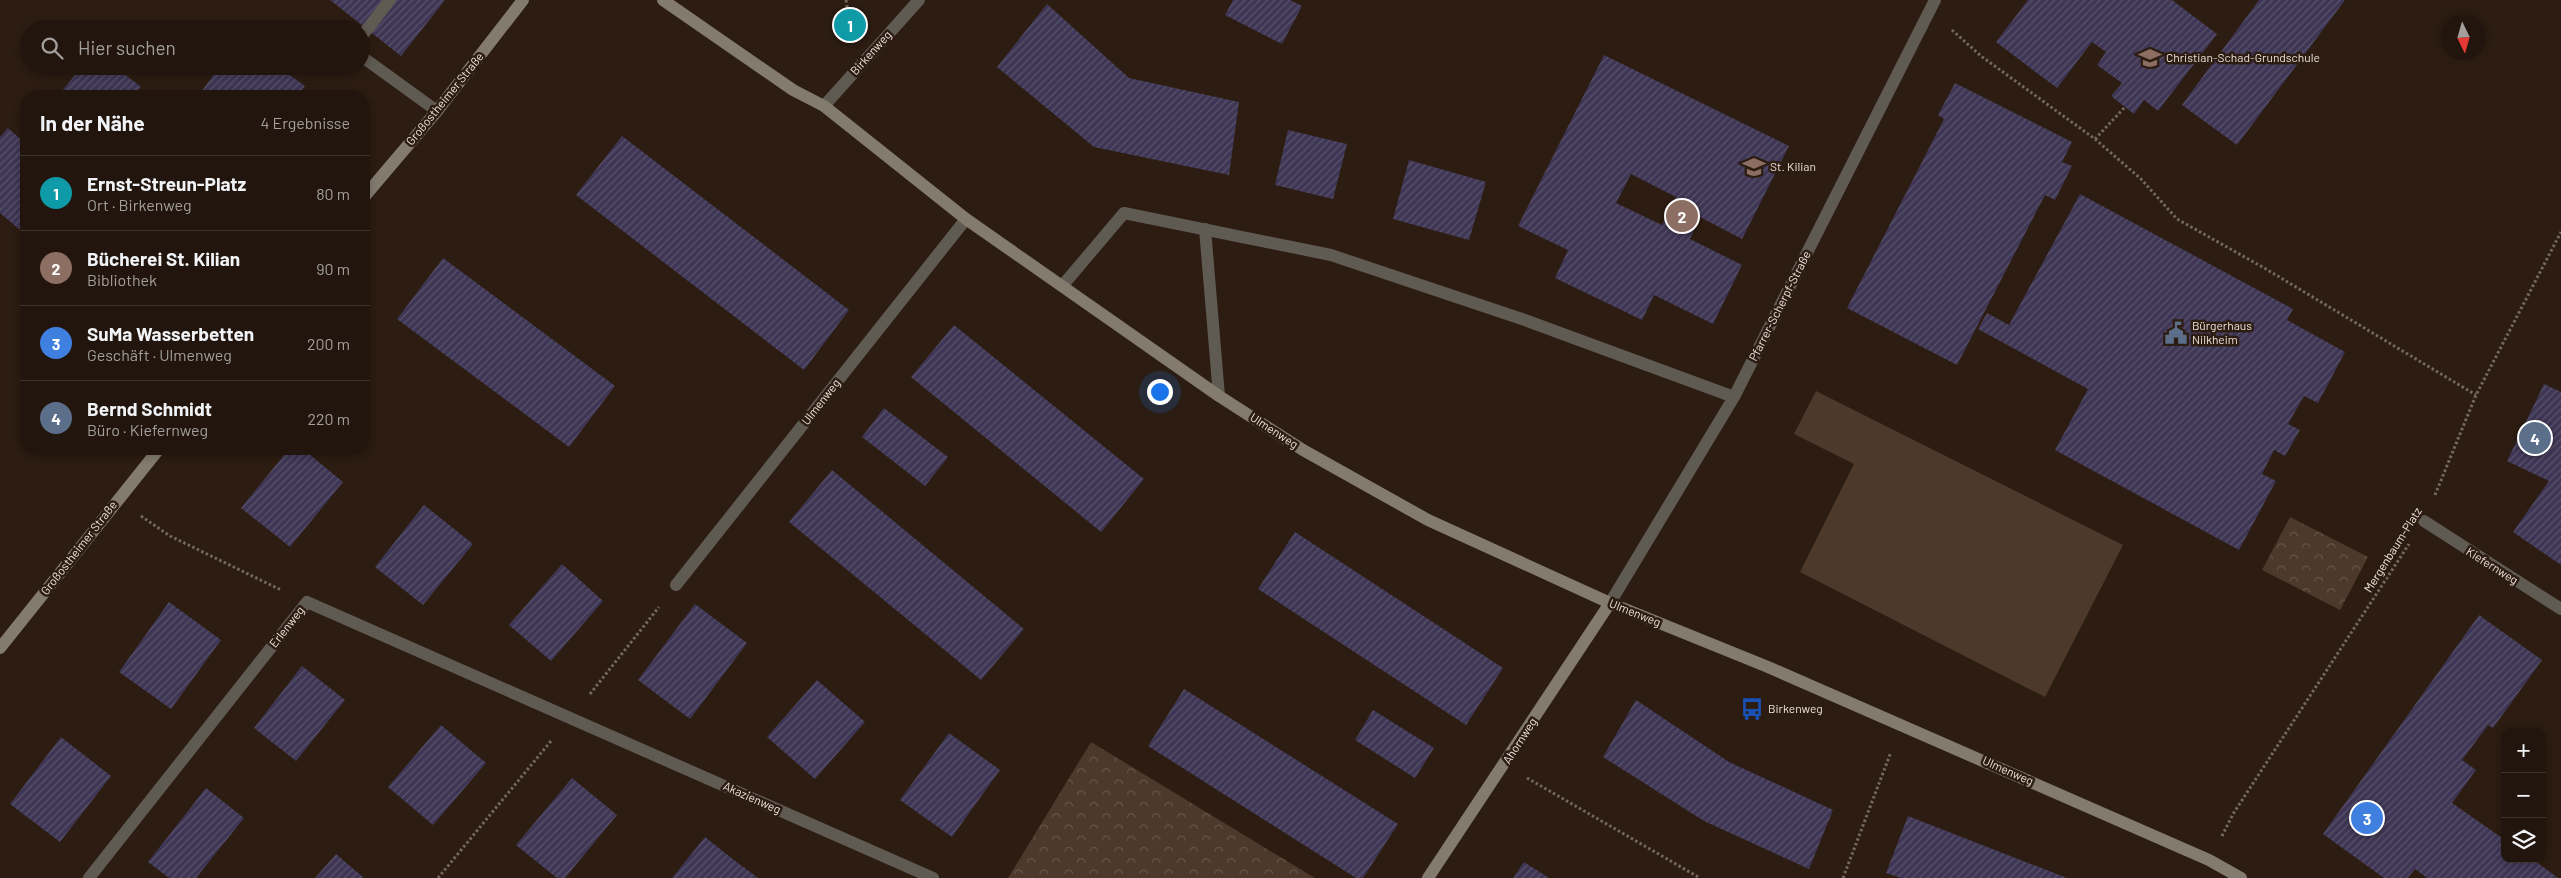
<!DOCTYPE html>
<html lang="de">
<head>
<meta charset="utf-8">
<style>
	body { margin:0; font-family:Barlow,sans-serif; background:#2d221b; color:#f1f3f6 }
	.controls { position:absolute; right:15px; bottom:15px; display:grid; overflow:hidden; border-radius:10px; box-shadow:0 2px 8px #0003 }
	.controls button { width:45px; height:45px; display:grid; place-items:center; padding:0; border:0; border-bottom:1px solid #3e342e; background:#21150d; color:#f1f3f6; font:25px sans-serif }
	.compass { position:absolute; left:2441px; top:15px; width:45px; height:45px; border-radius:50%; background:#21150d; box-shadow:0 2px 8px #0003; rotate:175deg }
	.you { position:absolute; left:1159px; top:391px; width:18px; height:18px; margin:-12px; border:4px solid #fff; border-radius:50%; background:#1a73e8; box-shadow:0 0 0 8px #1a73e833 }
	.badge { display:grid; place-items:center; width:32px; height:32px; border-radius:50%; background:#1a73e8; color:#fff; font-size:16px; font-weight:700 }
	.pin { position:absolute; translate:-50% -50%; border:2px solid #fff; box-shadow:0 1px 5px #0006 }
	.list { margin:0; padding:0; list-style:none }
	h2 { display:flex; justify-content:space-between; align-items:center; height:65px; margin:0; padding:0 20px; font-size:21px }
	h2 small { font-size:16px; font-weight:400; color:#a29f9d }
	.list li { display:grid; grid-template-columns:32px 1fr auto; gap:15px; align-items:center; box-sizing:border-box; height:75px; padding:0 20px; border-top:1px solid #3e342e }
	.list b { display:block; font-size:19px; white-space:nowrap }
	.list p { margin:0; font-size:16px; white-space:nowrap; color:#a29f9d }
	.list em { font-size:16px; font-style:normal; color:#a29f9d }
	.icon { flex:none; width:28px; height:28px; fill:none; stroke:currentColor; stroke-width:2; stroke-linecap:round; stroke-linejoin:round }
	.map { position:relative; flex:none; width:2561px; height:878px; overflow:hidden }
	.search { position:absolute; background:#21150d; box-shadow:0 2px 8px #0003; left:20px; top:20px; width:350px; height:55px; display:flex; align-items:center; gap:12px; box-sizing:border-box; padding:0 18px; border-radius:28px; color:#a29f9d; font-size:19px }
	.panel { position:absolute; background:#21150d; box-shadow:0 2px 8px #0003; left:20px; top:90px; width:350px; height:365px; border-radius:20px }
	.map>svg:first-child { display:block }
</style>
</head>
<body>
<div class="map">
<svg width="2561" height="878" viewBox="0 0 2561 878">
	<defs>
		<pattern id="park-crowns" width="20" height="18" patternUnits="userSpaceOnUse" patternTransform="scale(1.25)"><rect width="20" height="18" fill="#4c392b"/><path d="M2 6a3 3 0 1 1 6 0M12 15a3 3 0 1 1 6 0" fill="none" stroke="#665549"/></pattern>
		<pattern id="building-hatch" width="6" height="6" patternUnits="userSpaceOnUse" patternTransform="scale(1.25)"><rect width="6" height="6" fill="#3e3654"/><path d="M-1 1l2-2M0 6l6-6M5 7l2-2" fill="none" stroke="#5a536c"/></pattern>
	</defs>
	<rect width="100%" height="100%" fill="#2c1c11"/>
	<path fill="#4c392b" d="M1816 391 2123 545 2045 697 1800 572 1854 464 1794 434Z"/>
	<path fill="url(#park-crowns)" d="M2290 517 2368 557 2340 610 2262 570Z
		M1091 742 1315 878H1008Z"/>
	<path fill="url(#building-hatch)" fill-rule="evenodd" d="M330 0H445L401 56Z
		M1233 0H1290L1302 6 1282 44 1225 15Z
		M2028 0H2172L2217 34 2158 111 2144 100 2134 114 2111 96 2122 83 2097 65 2106 52 2092 42 2057 88 1996 42Z
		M2259 0H2345L2237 145 2182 105Z
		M1047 4 1129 78 1239 102 1229 175 1094 147 997 67Z
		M1604 55 1789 146 1742 239 1700 217 1690 239 1742 265 1713 324 1654 295 1642 320 1555 278 1568 250 1518 226ZM1631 174 1676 197 1662 225 1616 203Z
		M82 66H114L141 87 133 96H58Z
		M220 66H277L305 86 297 96H201L199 95Z
		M1955 83 2072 142 2062 162 2072 166 2055 200 2045 195 1957 365 1847 308 1944 119 1938 115Z
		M8 128 26 144V221L19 229 0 213V137Z
		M1288 130 1347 144 1333 199 1275 185Z
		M622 136 849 310 804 370 576 195Z
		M1409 160 1486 182 1469 240 1393 219Z
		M2080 194 2293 309 2287 320 2345 352 2318 403 2304 396 2288 424 2300 430 2285 456 2274 450 2262 474 2276 481 2239 550 2055 450 2088 389 1978 329 1987 313 2009 325Z
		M443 258 615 386 569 447 397 319Z
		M954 325 1144 479 1101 532 911 377Z
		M2544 384 2561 392V565L2513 532 2549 481 2507 461Z
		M884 408 948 457 925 486 862 437Z
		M289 449H303L343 482 290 547 241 508Z
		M832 470 1024 629 981 680 789 522Z
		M424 505 473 544 423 605 375 567Z
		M1295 532 1503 668 1466 725 1258 589Z
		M562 564 603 601 551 661 509 625Z
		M169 602 221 640 171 709 119 672Z
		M695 604 747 643 690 719 638 680Z
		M2479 615 2542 660 2493 728 2488 725 2462 760 2476 770 2452 803 2505 840V859H2532L2558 878H2427L2415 869 2408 878H2384L2323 834Z
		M302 666 345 700 296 761 254 728Z
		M817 680 865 722 815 779 767 737Z
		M1184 689 1398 824 1363 878H1356L1148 746Z
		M1636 700 1729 762 1833 810 1809 869 1704 821 1603 757Z
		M1373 710 1434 748 1415 778 1355 740Z
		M441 725 486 763 433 825 388 787Z
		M949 733 1000 770 952 837 900 800Z
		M61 737 111 776 60 842 10 804Z
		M572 778 617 815 565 878H557L516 845Z
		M206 788 244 818 196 878H169L148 862Z
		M1908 816 2067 878H1901L1886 873Z
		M705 837 734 860 758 878H672Z
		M336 854 364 878H315Z
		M1524 862 1549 878H1513Z"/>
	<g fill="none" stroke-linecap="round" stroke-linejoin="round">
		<path stroke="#77685f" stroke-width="3" stroke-dasharray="2.5 2.5" stroke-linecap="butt" d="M846 0 851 31
			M1952 30 1981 56 2095 139 2141 179 2177 219 2266 269 2476 395
			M2095 139 2125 107
			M2435 495 2476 395 2561 232
			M141 516 170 536 281 590
			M590 694 659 607
			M1527 778 1700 878
			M2222 836 2233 814 2409 544
			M438 878 551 741
			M1843 878 1891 752"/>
		<path stroke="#5f5a52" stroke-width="12" d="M361 37 390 0
			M361 56 437 111
			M1205 229 1219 396"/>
		<path stroke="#5f5a52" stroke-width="12" d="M824 106 919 0
			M1063 285 1124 213 1331 255 1522 319 1734 397
			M2424 521 2561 609
			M676 585 966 219
			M1610 603 1734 397 1935 0
			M89 878 307 602 933 878"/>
		<path stroke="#827b6e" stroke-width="12" d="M663 0 793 90 824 106 966 219 1219 396 1303 450 1428 520 1610 603 1768 667 2209 860 2241 878
			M364 197 437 111 523 0
			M0 648 159 449
			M1428 878 1610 603"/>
	</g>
	<defs>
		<symbol id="school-bare" viewBox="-9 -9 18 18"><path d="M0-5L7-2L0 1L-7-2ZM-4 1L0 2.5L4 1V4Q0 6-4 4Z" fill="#8d6e63" stroke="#2c1c11" stroke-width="2.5" paint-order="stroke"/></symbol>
		<symbol id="civic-bare" viewBox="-9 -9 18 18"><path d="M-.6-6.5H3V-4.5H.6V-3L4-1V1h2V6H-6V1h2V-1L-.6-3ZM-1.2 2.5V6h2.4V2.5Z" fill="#5c6f8a" stroke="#2c1c11" stroke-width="2.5" paint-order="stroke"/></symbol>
		<symbol id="bus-bare" viewBox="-9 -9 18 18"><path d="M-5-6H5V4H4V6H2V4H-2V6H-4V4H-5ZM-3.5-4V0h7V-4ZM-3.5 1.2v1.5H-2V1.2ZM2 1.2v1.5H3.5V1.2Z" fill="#1a4fb4" stroke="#2c1c11" stroke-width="2.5" paint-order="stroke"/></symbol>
	</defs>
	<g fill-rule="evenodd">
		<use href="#school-bare" x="2134" y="42" width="32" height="32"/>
		<use href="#school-bare" x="1738" y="151" width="32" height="32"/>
		<use href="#civic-bare" x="2160" y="317" width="32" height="32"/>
		<use href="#bus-bare" x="1736" y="693" width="32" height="32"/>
	</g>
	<g text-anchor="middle" stroke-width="5" stroke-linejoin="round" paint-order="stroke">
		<g font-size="12" fill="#ede1da" stroke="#2c1c11">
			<text transform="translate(871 53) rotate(-48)" y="4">Birkenweg</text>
			<text transform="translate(445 99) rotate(-51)" y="4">Großostheimer Straße</text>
			<text transform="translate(1780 306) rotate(-63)" y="4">Pfarrer-Scherpf-Straße</text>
			<text transform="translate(821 402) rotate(-52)" y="4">Ulmenweg</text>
			<text transform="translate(1274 431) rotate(33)" y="4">Ulmenweg</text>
			<text transform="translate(79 548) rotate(-52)" y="4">Großostheimer Straße</text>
			<text transform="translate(2393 550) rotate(-58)" y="4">Mergenbaum-Platz</text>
			<text transform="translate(2492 566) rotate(32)" y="4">Kiefernweg</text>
			<text transform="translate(1635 613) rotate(22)" y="4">Ulmenweg</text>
			<text transform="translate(287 627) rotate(-52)" y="4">Erlenweg</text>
			<text transform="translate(1520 741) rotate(-57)" y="4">Ahornweg</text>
			<text transform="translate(2008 771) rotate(24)" y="4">Ulmenweg</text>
			<text transform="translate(752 798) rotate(24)" y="4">Akazienweg</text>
		</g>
		<g font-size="12" fill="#ede1da" stroke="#2c1c11" text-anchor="start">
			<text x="2166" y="62">Christian-Schad-Grundschule</text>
			<text x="1770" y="171">St. Kilian</text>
			<text x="2192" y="330">Bürgerhaus<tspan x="2192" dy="14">Nilkheim</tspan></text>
			<text x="1768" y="713">Birkenweg</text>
		</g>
	</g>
</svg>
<div class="controls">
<button>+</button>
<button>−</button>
<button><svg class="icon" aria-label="layers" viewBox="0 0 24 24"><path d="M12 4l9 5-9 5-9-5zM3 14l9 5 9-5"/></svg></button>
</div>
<svg class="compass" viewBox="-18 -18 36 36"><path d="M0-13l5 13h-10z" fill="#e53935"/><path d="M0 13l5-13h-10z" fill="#a29f9d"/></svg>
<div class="you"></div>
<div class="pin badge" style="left:850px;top:25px;background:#0f9aa8">1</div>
<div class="pin badge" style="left:1682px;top:216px;background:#8d6e63">2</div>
<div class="pin badge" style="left:2367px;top:818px;background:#3f7fe0">3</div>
<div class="pin badge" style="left:2535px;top:438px;background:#5c6f8a">4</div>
<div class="search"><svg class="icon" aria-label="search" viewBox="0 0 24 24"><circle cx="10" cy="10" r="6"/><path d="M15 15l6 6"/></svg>Hier suchen</div>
<section class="panel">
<h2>In der Nähe<small>4 Ergebnisse</small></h2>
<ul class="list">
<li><span class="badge" style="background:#0f9aa8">1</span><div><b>Ernst-Streun-Platz</b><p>Ort · Birkenweg</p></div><em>80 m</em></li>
<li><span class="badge" style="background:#8d6e63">2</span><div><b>Bücherei St. Kilian</b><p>Bibliothek</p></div><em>90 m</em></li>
<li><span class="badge" style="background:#3f7fe0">3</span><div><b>SuMa Wasserbetten</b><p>Geschäft · Ulmenweg</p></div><em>200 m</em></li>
<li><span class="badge" style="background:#5c6f8a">4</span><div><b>Bernd Schmidt</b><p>Büro · Kiefernweg</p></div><em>220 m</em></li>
</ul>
</section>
</div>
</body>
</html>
